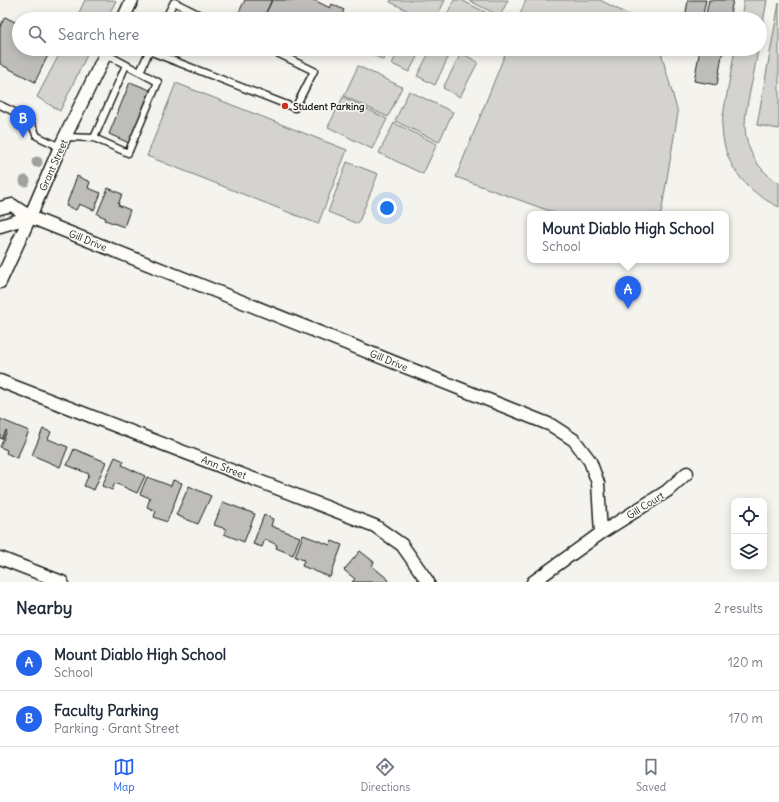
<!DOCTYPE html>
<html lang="en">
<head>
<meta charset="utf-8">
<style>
	body { margin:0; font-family:Delius,sans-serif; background:#f6f6f7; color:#1f2937 }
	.controls { position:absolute; right:12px; bottom:12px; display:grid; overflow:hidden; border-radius:8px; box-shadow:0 2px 10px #0003 }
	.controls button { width:36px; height:36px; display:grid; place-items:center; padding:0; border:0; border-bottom:1px solid #e0e1e3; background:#fff; color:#1f2937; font:20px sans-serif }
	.you { position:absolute; left:387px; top:208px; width:14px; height:14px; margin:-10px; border:3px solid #fff; border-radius:50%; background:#1a73e8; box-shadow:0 0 0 6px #1a73e833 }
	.badge { display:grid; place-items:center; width:26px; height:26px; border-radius:50%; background:#2563eb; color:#fff; font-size:13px; font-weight:700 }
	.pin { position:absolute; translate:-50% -33px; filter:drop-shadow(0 1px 2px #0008) }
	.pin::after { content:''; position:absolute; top:21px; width:14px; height:12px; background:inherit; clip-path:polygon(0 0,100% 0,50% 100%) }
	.popup { position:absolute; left:527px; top:211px; width:202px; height:52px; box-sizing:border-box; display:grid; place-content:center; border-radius:8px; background:#fff; filter:drop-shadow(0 1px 3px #0005); font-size:13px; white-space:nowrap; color:#747a83 }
	.popup b { font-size:15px; color:#1f2937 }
	.popup::after { content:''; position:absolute; left:50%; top:100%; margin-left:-8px; border:8px solid transparent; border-top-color:#fff }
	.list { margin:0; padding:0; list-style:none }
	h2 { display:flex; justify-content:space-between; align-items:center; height:52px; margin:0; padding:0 16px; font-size:17px }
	h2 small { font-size:13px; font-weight:400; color:#747a83 }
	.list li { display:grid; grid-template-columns:26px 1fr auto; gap:12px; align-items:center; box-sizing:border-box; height:56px; padding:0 16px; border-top:1px solid #e0e1e3 }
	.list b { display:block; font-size:15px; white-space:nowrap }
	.list p { margin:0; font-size:13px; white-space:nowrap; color:#747a83 }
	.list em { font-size:13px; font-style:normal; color:#747a83 }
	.icon { flex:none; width:22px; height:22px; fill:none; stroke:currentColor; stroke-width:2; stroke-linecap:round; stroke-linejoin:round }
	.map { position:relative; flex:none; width:779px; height:582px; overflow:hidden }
	.search { position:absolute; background:#fff; box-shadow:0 2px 10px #0003; left:12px; right:12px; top:12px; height:44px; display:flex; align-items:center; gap:10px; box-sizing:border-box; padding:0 14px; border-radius:22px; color:#747a83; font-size:15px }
	.sheet { height:164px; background:#fff }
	nav { display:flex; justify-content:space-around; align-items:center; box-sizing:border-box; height:56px; border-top:1px solid #e0e1e3; background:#fff; font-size:11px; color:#747a83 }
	nav a { display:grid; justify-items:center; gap:2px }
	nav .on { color:#2563eb }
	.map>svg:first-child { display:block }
</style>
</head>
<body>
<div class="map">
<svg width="779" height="582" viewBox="0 0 779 582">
	<rect width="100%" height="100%" fill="#f4f3ee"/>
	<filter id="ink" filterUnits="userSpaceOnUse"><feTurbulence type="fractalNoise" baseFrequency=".025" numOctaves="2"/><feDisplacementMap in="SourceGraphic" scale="8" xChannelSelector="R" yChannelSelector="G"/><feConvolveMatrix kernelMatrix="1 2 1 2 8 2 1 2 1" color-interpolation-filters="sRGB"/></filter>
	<g filter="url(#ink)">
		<path fill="#d4d3cf" stroke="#787876" d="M85 0H113L116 1 106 19H76Z
			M391 0H445L436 19H425L390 2Z
			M454 0H461L499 19H445Z
			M468 0H508L500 16Z
			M526 0H600L637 19H518Z
			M744 0H767L760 39V19H741Z
			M779 3V129L757 125Z
			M62 49H77L87 55 60 111 37 97Z
			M366 49H388L383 60 366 51Z
			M399 49H421L409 72 392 64Z
			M431 49H452L435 85 417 76Z
			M507 49H660L678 113 661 214H558L456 177Z
			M735 49H758C756 63 753 77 750 91 748 102 745 113 745 125 745 148 758 171 779 183V207C745 191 722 163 722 124 723 114 725 104 727 94 730 79 732 64 735 49Z
			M461 53 478 62 460 97 443 88Z
			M358 66 402 87 388 117 344 96Z
			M176 83 347 150 318 224 147 156Z
			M409 91 453 112 439 142 395 121Z
			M343 97 387 119 372 149 328 127Z
			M394 123 437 144 423 174 379 153Z
			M347 162 378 174 358 224 328 212Z"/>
		<path fill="#bebdba" stroke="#1c1c1c" d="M245 0H272L263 19H237L236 18Z
			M272 0H314L330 8 332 4 344 10 340 19H263Z
			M688 0H706L702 19H685Z
			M709 0H733L729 19H705Z
			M5 17 19 24V49H51L35 82 0 64V27Z
			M700 49H723L717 85 694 81Z
			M130 82 150 90 129 143 109 134Z
			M77 176 90 182 88 188 101 193 94 210 79 204 76 210 66 206Z
			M108 188 122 194 118 205 130 210 124 227 105 220 106 218 97 214Z
			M0 419 29 431 17 458 6 453 7 450 0 447 7 431 6 430 2 439 0 438Z
			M43 429 51 432 48 439 68 447 60 467 32 455Z
			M74 449 106 462 94 490 84 486 89 474 67 465Z
			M115 457 124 461 122 465 145 476 137 493 115 483 112 490 102 486Z
			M147 477 171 486 173 480 182 483 167 522 154 517 156 511 147 507 150 498 140 494Z
			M189 486 211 496 198 524 176 515Z
			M223 502 255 514 244 542 224 534 226 529 214 525Z
			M264 515 273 519 271 526 300 537 293 555 276 548 277 545 265 539 262 547 253 544Z
			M303 535 330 545 332 541 342 545 330 577 302 566 304 560 295 557Z
			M360 551 374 562 372 566 389 580 387 582H352L355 579 344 570Z"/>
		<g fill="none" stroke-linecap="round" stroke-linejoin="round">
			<defs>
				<path id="lane" d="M165 19 174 2 208 19
					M149 51 295 108 314 71 269 49
					M140 72 150 49
					M0 105 29 119 37 136 60 147
					M65 137 94 138 128 153 158 82 106 54
					M94 138 126 65"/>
				<path id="street" d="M123 19 132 0
					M0 208 12 205 30 217 551 425 574 440 590 461 598 483 601 533
					M0 226 30 217
					M0 282 30 217 60 147 108 49
					M0 381 375 526 402 545 428 582
					M0 558 62 582
					M533 582 601 533 667 491 687 473"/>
			</defs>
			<use href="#lane" stroke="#1c1c1c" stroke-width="9"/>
			<use href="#street" stroke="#1c1c1c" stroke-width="15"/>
			<use href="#lane" stroke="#fdfcf7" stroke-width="6"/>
			<use href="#street" stroke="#fdfcf7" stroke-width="12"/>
		</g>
		<g fill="#a0a09d">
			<circle cx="37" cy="162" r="5.5"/>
			<circle cx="25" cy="181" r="5.5"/>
		</g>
	</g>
	<circle fill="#c8321e" stroke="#fdfcf7" stroke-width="1.5" cx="285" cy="106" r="4"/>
	<g text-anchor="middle" stroke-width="3" stroke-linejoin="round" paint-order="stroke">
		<g font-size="10" font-weight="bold" fill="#1c1c1c" stroke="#fdfcf7" text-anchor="start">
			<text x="293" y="110">Student Parking</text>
		</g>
		<g font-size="10" fill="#1c1c1c" stroke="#fdfcf7">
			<text transform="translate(53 165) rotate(-66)" y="4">Grant Street</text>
			<text transform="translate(88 240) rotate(22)" y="4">Gill Drive</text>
			<text transform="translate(389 360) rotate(22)" y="4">Gill Drive</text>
			<text transform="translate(224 467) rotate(21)" y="4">Ann Street</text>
			<text transform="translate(645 505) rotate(-32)" y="4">Gill Court</text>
		</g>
	</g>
</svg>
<div class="controls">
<button><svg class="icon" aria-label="locate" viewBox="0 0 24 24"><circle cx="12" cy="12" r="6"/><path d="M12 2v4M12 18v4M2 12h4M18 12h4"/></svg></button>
<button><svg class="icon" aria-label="layers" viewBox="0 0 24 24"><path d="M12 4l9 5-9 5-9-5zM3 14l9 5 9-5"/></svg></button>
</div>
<div class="you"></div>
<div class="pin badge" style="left:628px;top:309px">A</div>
<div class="popup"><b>Mount Diablo High School</b>School</div>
<div class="pin badge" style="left:23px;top:138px">B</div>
<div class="search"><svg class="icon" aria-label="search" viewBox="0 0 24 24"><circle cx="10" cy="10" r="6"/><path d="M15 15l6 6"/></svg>Search here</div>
</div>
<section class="sheet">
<h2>Nearby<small>2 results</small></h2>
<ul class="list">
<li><span class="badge">A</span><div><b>Mount Diablo High School</b><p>School</p></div><em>120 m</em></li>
<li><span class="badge">B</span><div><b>Faculty Parking</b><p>Parking · Grant Street</p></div><em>170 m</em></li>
</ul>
</section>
<nav>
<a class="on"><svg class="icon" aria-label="map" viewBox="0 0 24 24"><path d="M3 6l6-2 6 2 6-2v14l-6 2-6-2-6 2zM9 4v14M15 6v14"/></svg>Map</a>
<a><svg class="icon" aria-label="directions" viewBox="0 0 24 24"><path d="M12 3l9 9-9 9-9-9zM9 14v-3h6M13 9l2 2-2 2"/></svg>Directions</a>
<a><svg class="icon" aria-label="saved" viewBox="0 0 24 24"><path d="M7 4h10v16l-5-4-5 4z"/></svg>Saved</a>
</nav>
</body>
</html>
